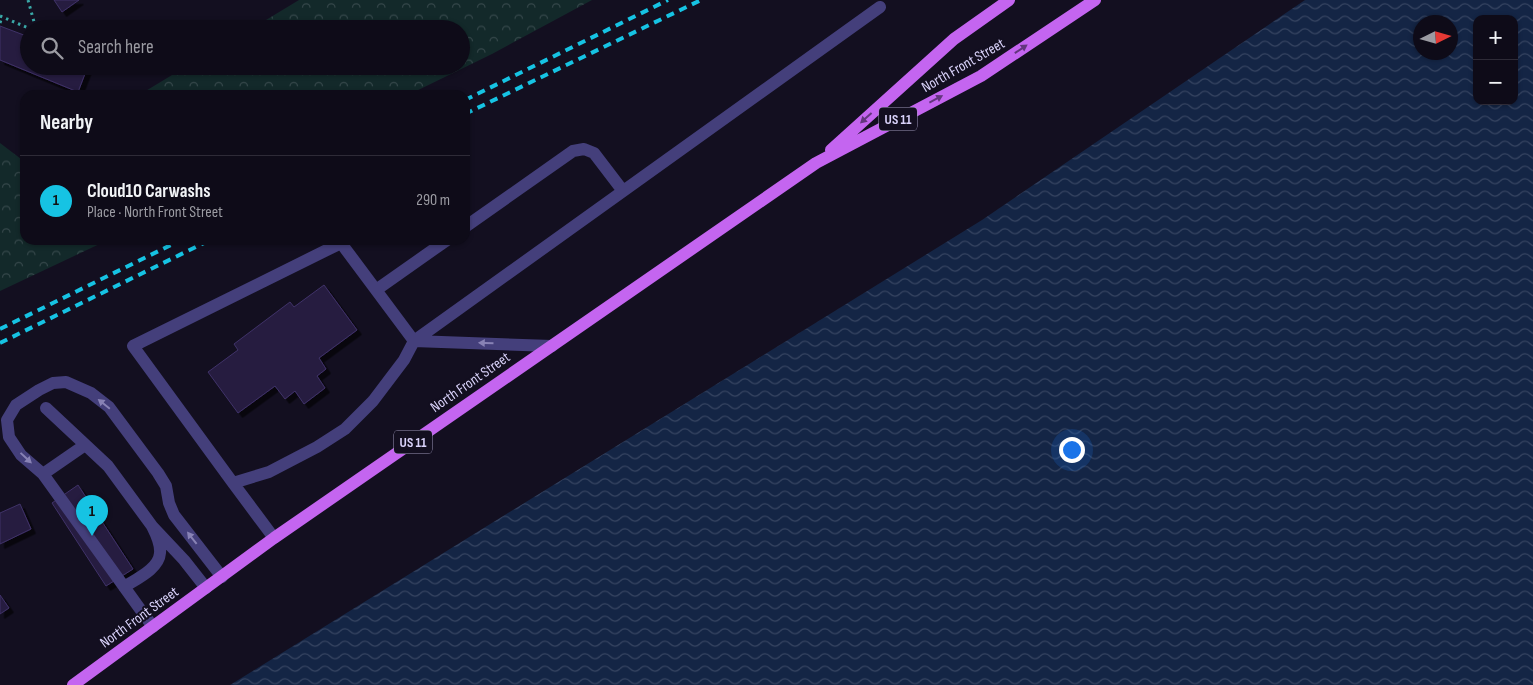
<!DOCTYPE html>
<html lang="en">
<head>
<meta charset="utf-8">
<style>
	body { margin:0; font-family:"Sofia Sans Condensed",sans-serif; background:#171421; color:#f1f3f6 }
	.controls { position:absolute; right:15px; top:15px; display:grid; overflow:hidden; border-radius:10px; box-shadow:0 1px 4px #0004 }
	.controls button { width:45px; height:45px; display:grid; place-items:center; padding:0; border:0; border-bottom:1px solid #2e2b37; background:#0e0b18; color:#f1f3f6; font:25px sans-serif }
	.compass { position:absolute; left:1413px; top:15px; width:45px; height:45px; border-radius:50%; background:#0e0b18; box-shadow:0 1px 4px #0004; rotate:85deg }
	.you { position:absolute; left:1071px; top:449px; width:18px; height:18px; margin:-12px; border:4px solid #fff; border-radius:50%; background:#1a73e8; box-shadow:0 0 0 8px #1a73e833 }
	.badge { display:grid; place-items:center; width:32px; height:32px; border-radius:50%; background:#16c3e3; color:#111; font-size:16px; font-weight:700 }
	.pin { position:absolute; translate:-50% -41px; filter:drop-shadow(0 1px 2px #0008) }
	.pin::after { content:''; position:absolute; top:26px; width:18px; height:15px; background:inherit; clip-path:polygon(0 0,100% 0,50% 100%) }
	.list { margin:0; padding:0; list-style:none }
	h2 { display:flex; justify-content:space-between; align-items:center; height:65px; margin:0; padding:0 20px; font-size:21px }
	h2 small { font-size:16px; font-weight:400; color:#9b9ba2 }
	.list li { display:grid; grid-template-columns:32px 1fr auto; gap:15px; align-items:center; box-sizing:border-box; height:90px; padding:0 20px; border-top:1px solid #2e2b37 }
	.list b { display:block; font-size:19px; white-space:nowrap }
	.list p { margin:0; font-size:16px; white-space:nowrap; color:#9b9ba2 }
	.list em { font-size:16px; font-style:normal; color:#9b9ba2 }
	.icon { flex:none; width:28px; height:28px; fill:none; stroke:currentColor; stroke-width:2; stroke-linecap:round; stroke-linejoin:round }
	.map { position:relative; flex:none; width:1533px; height:685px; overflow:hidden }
	.search { position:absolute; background:#0e0b18; box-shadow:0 1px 4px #0004; left:20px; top:20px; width:450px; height:55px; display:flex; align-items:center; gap:12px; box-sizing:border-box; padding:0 18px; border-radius:28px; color:#9b9ba2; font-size:19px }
	.panel { position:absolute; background:#0e0b18; box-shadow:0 1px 4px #0004; left:20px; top:90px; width:450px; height:155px; border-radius:15px }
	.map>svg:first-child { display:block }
</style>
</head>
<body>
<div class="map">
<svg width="1533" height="685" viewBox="0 0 1533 685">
	<defs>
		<pattern id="forest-crowns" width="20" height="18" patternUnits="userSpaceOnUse" patternTransform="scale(1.25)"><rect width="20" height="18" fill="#13292a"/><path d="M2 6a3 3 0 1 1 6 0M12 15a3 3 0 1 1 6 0" fill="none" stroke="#35474a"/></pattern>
		<pattern id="water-waves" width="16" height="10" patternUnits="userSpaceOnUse" patternTransform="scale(1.25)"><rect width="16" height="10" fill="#142545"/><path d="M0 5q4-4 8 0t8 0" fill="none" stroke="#364461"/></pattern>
		<filter id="shadow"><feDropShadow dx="4.5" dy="4.5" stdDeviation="0" flood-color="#0009"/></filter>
	</defs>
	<rect width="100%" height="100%" fill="#130f20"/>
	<path fill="url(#forest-crowns)" d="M299 0H592L492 54 408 95H139L187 66H461V29H251Z
		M0 143 25 162V240H108L0 291Z"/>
	<path fill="url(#water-waves)" fill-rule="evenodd" d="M1305 0H1533V685H230L982 220ZM1477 19H1514V101H1477ZM1420 22H1450V52H1420Z"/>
	<path fill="#261d3f" stroke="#403269" filter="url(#shadow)" d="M54 0H79L62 12Z
		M0 26 29 37V66H88L78 92 0 60Z
		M324 285 357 330 319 358 326 369 317 376 325 388 304 404 295 391 285 399 275 386 238 413 208 372 238 350 234 344 290 302 294 307Z
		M78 485 133 569 106 586 52 503Z
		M20 504 31 529 0 544V513Z
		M0 595 9 608 0 614Z"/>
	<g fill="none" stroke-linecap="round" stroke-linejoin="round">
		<path stroke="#3aa8a7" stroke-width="3" stroke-dasharray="2.5 4" stroke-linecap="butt" d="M28 0 36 29
			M0 16 31 29
			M0 23 2 17"/>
		<path stroke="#443f7b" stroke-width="12" d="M465 227 573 151 584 149 594 153 623 191
			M376 290 447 240
			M46 408 108 466 152 526
			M43 474 85 445
			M233 483 269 472 317 447 345 429 373 401 404 360 414 341 880 7
			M274 538 233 483 133 346 341 243 414 341 552 346
			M124 587C136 579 159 569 160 553 161 543 156 534 152 526L184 560 206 588
			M153 627 43 474 21 455 9 437 7 420 16 405 39 390 53 383 66 382 91 393 109 407 158 473 166 486 169 503 174 515 222 577"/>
		<path stroke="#c465f0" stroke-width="12" d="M831 150 954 39 1009 0
			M73 685 274 538 816 163 981 76 1095 0"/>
		<path stroke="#16c3e3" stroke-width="4" stroke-dasharray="8 6" stroke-linecap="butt" d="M465 100 668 0
			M465 114 701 0
			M0 329 181 240
			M0 343 210 240"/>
	</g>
	<defs><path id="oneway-solid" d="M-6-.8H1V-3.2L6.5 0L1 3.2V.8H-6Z" transform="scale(1.25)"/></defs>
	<g fill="#63367e">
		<use href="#oneway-solid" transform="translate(1021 49) rotate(-34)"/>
		<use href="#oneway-solid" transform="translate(936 99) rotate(-28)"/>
		<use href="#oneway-solid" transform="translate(866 118) rotate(138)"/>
	</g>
	<g fill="#8882b5">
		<use href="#oneway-solid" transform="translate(486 343) rotate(-178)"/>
		<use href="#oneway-solid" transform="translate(104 404) rotate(-141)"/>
		<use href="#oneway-solid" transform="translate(26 458) rotate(43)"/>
		<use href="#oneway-solid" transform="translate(192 538) rotate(-128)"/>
	</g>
	<g text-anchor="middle" stroke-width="4" stroke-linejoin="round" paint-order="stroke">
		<g fill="#130f20" stroke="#9e98b9" stroke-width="1">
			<rect x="879" y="107.5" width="38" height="23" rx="4"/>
			<rect x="394" y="430.5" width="38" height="23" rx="4"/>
		</g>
		<g font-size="14" font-weight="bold" fill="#dad3fb">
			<text x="898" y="124">US 11</text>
			<text x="413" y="447">US 11</text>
		</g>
		<g font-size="15" fill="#dad3fb" stroke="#130f20">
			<text transform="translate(963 65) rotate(-30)" y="5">North Front Street</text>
			<text transform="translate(470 382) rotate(-35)" y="5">North Front Street</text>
			<text transform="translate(139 617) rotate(-36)" y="5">North Front Street</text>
		</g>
	</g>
</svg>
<div class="controls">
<button>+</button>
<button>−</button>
</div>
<svg class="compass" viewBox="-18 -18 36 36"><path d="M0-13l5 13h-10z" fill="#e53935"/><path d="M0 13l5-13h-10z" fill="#9b9ba2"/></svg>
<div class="you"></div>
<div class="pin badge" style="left:92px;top:536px">1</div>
<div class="search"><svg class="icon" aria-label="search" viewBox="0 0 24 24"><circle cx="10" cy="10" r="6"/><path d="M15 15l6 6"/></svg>Search here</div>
<section class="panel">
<h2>Nearby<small></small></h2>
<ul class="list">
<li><span class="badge">1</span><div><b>Cloud10 Carwashs</b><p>Place · North Front Street</p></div><em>290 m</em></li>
</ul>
</section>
</div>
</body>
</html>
